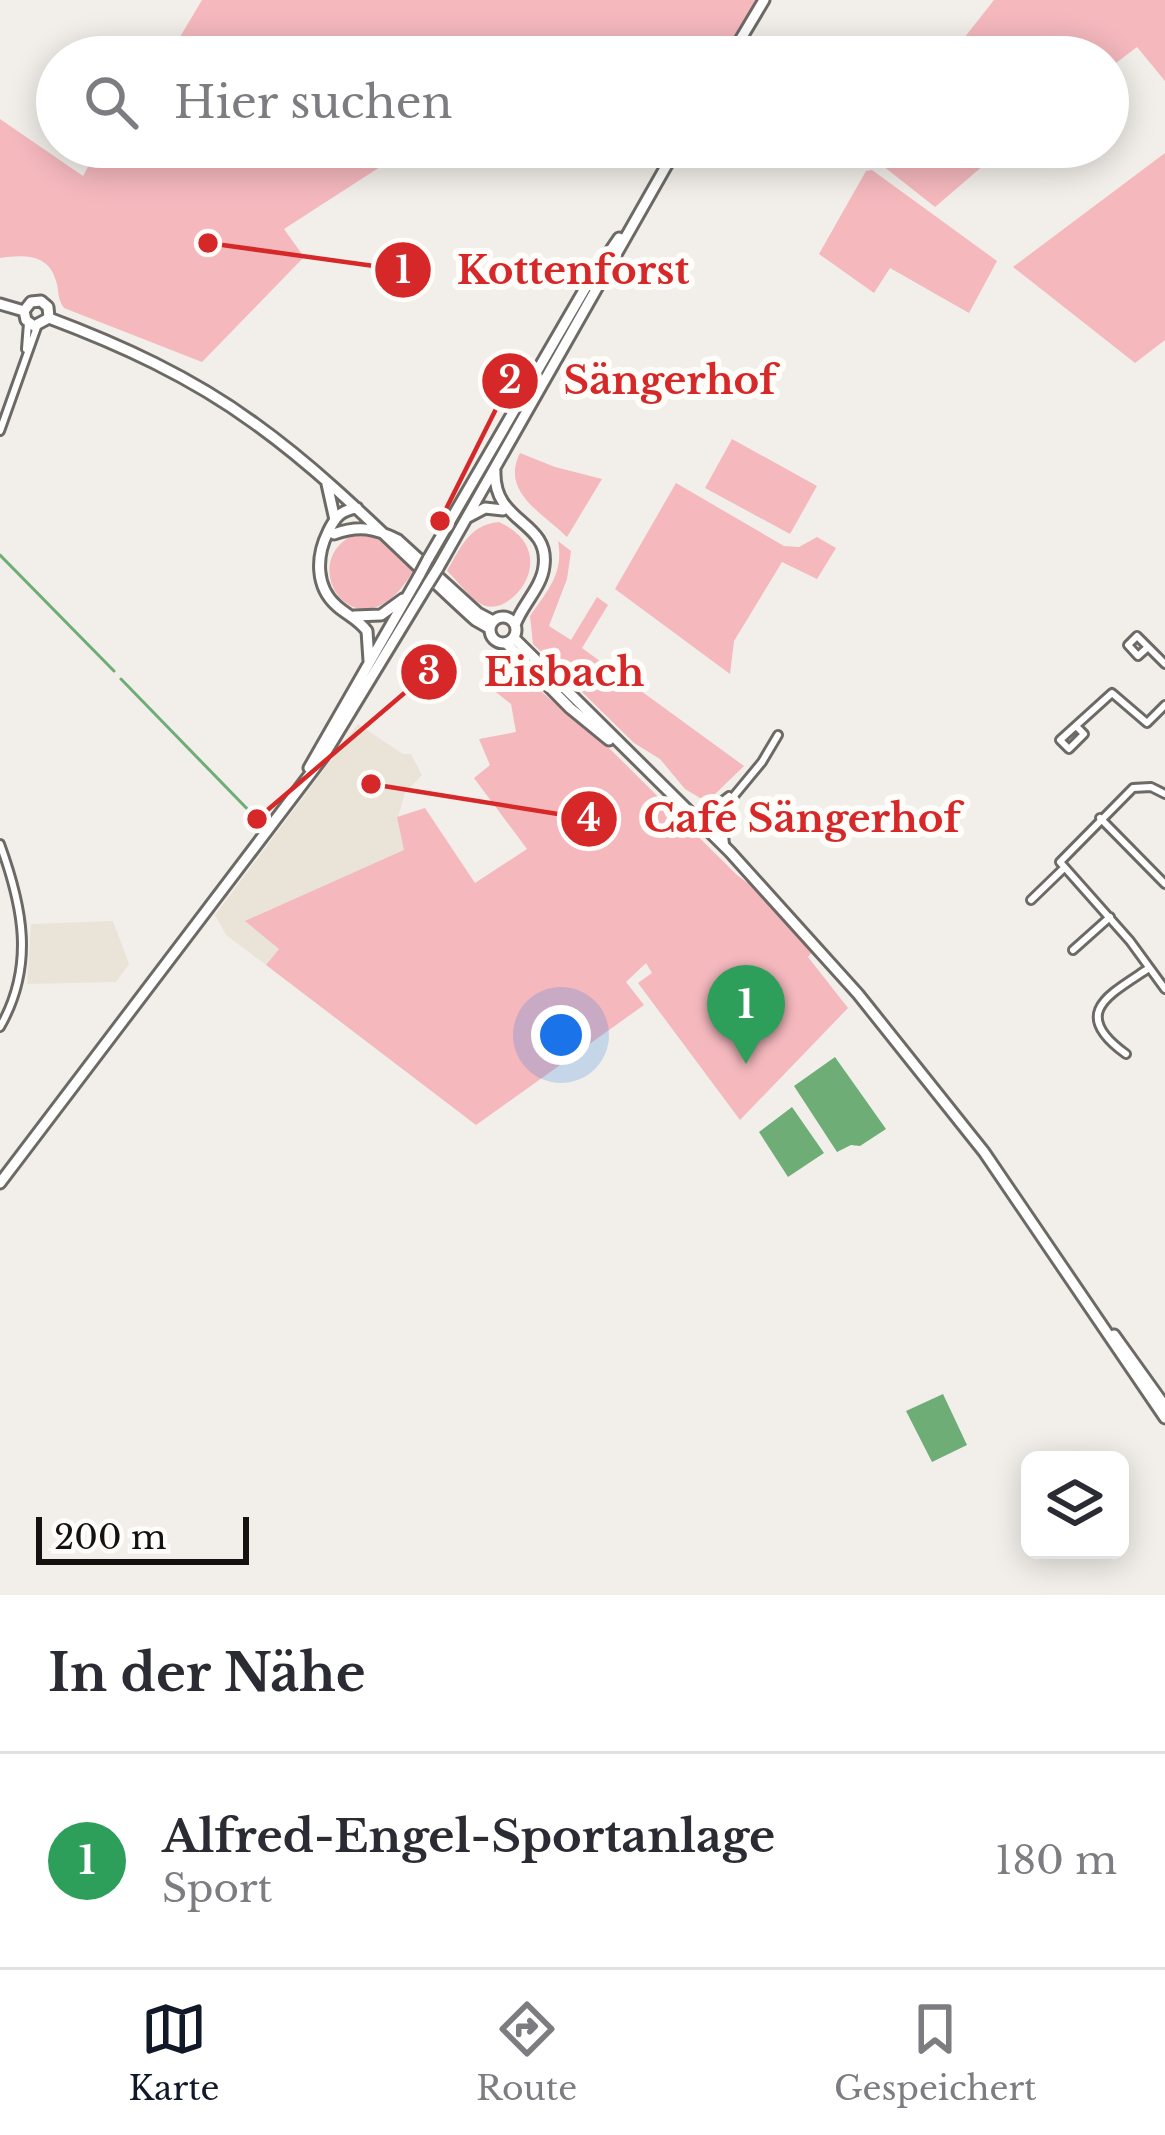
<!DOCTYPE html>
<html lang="de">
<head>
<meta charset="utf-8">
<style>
	body { margin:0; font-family:"Libre Baskerville",serif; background:#f2f2f3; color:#2b2b33 }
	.controls { position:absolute; right:36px; bottom:36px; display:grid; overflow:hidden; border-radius:18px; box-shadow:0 6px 30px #0003 }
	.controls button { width:108px; height:108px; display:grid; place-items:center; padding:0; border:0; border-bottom:3px solid #e1e1e2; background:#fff; color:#2b2b33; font:60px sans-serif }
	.scale { position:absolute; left:36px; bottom:30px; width:213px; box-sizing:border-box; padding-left:12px; border:6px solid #131211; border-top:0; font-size:33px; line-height:42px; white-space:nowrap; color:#131211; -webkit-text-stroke:9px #fffdf9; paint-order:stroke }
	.you { position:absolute; left:561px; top:1035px; width:42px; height:42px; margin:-30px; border:9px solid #fff; border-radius:50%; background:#1a73e8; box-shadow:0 0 0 18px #1a73e833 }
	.badge { display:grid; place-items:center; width:78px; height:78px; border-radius:50%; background:#111827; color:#fff; font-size:39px; font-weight:700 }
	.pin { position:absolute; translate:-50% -99px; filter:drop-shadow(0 3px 6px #0008) }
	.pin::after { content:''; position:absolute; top:63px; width:42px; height:36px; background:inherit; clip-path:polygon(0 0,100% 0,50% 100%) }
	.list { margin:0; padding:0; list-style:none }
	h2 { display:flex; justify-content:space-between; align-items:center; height:156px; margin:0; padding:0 48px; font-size:51px }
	h2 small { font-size:39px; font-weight:400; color:#7c7c81 }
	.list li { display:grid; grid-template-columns:78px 1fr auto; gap:36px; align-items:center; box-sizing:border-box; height:216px; padding:0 48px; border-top:3px solid #e1e1e2 }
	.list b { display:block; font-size:45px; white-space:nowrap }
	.list p { margin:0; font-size:39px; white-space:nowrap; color:#7c7c81 }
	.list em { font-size:39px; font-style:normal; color:#7c7c81 }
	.icon { flex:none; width:66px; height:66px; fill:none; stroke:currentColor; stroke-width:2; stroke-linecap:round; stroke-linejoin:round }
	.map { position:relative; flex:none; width:1165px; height:1595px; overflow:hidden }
	.search { position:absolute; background:#fff; box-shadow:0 6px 30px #0003; left:36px; right:36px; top:36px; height:132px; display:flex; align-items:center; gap:30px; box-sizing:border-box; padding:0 42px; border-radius:66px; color:#7c7c81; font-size:45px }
	.sheet { height:372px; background:#fff }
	nav { display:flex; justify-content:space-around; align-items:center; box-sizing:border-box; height:168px; border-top:3px solid #e1e1e2; background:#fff; font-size:33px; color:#7c7c81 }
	nav a { display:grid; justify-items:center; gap:6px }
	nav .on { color:#111827 }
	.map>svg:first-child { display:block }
</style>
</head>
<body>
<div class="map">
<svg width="1165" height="1595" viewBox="0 0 1165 1595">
	<rect width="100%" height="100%" fill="#f2efea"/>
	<path fill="#eae3d8" d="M358 724 403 754H411L422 775 405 793 398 817 405 850 246 921 279 949 266 965 226 935 215 915Z
		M113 921 129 964 116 982 27 984 31 924Z"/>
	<path fill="#f4b8bd" d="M202 0H757L722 57H576L563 49 551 57H168Z
		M994 0H1165V81L1137 47 1108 69V57H949Z
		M0 119 83 176 99 147H411L284 229 304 257 202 362 64 308C56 297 60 290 55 278 47 253 21 255 0 258Z
		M859 147H1005L935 207Z
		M1165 153V340L1135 363 1013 267Z
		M872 170 997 261 969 313 890 268 874 293 819 254 866 171Z
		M732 439 817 486 790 534 705 488Z
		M520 453 555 467 602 479 567 537C543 513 500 492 520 453Z
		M676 483 784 546 799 547 817 537 836 548 817 579 782 562 734 641 730 674 615 589Z
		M499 522C564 552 512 618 483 605 470 599 457 580 447 571 461 547 469 525 499 522Z
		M356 534 380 539 413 571C359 664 291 561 356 534Z
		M558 541 571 551 567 579 549 626 571 640 597 597 608 605 582 648 744 766 711 798H700L685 789 660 759 634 743 533 644 530 616C548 590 564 573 558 541Z
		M507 663 611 750 737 875 766 897 813 951 808 957 848 1008 740 1120 638 983 652 973 646 963 626 982 644 1005 476 1125 266 965 279 949 245 921 404 850 397 817 425 808 475 883 527 849 474 778 490 765 479 739 516 732 511 704 492 689Z"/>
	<path fill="#6fad77" d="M835 1057 886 1129 860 1146 851 1145 837 1152 794 1086Z
		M792 1107 824 1153 788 1177 759 1132Z
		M943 1394 967 1445 932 1462 906 1411Z"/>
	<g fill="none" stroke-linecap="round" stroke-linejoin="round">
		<path stroke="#6fad77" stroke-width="3" d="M0 555 114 671
			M121 679 257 819"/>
		<defs>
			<path id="minor" d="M26 349 28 323
				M0 431 37 327
				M1137 636 1148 647 1138 656 1128 645Z
				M1148 647 1165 664
				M1077 727 1084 734 1069 749 1060 740 1112 693 1147 723 1165 705
				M1165 794 1151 787 1133 788 1060 862 1130 941 1165 989
				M721 811 725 844
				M1100 818 1165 884
				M698 820 729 796
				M701 821 714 820 762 762 778 735
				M0 844C23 907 35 966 0 1027
				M1031 900 1063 869
				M1073 950 1110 917
				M1126 1054C1069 1013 1109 995 1149 968"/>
			<path id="secondary" d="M730 57 764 0
				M0 304 24 311
				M24 311 31 302 41 301 48 307 49 318
				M24 311 26 320 34 326 49 318
				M49 318C121 345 191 377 254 423 335 481 402 554 475 620L489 628
				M495 471C493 524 550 520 544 566 542 587 522 605 515 625
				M327 484 335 520
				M357 508C341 510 335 517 328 532 316 556 315 587 337 606 347 615 358 619 367 631L369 661
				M468 517 485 508 503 510
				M334 534C359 525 375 528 398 540L478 613 493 621
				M428 559 587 285 619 238
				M438 568 677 147
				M354 616 381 615 403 599
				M490 630a13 13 0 1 1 26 0a13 13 0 1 1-26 0Z
				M514 638 730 852 858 994 984 1152 1165 1418
				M506 643 570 708 609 740
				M309 768 419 576
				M0 1183 323 757 428 584
				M1114 1335 1165 1406"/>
		</defs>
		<use href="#minor" stroke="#6d6a66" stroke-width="12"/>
		<use href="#secondary" stroke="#6d6a66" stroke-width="15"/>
		<use href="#minor" stroke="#fff" stroke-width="6"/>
		<use href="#secondary" stroke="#fff" stroke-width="9"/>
		<defs>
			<path id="secondary-bridge" d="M419 576 428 559
				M428 584 438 568"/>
		</defs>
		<use href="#secondary-bridge" stroke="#6d6a66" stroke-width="15" stroke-linecap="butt"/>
		<use href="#secondary-bridge" stroke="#fff" stroke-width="9"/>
	</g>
	<path fill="none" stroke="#d62828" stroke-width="4.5" d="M208 243L403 270M440 521L510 381M257 819L429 672M371 784L589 819"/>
	<g fill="#d62828" stroke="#fffdf9" stroke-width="4.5">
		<circle cx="208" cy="243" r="12"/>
		<circle cx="440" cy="521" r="12"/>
		<circle cx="257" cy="819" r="12"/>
		<circle cx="371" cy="784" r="12"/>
		<circle cx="403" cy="270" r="30"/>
		<circle cx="510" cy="381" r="30"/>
		<circle cx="429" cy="672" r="30"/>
		<circle cx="589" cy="819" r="30"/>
	</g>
	<g font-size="36" text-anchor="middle" font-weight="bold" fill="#fff">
		<text x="403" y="283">1</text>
		<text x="510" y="393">2</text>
		<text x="429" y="684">3</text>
		<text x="589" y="831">4</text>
	</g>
	<g font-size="39" text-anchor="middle" font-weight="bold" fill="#d62828" stroke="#fffdf9" stroke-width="12" stroke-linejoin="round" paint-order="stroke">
		<text x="573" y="284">Kottenforst</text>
		<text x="670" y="394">Sängerhof</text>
		<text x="564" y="686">Eisbach</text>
		<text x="802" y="832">Café Sängerhof</text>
	</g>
</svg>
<div class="controls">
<button><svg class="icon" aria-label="layers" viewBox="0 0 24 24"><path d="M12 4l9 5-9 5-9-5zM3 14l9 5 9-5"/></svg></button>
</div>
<div class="scale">200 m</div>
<div class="you"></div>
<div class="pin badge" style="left:746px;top:1064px;background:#2e9e5b">1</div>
<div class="search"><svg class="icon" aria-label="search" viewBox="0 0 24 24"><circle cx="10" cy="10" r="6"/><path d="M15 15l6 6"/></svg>Hier suchen</div>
</div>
<section class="sheet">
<h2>In der Nähe<small></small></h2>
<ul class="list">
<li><span class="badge" style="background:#2e9e5b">1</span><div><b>Alfred-Engel-Sportanlage</b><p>Sport</p></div><em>180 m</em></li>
</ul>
</section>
<nav>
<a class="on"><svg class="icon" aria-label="map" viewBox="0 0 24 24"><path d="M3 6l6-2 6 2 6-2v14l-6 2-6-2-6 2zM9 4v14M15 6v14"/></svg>Karte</a>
<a><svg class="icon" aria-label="directions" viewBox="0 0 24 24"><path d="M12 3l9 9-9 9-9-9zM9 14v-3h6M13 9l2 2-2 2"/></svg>Route</a>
<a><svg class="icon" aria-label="saved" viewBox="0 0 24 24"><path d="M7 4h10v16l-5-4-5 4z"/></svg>Gespeichert</a>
</nav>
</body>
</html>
